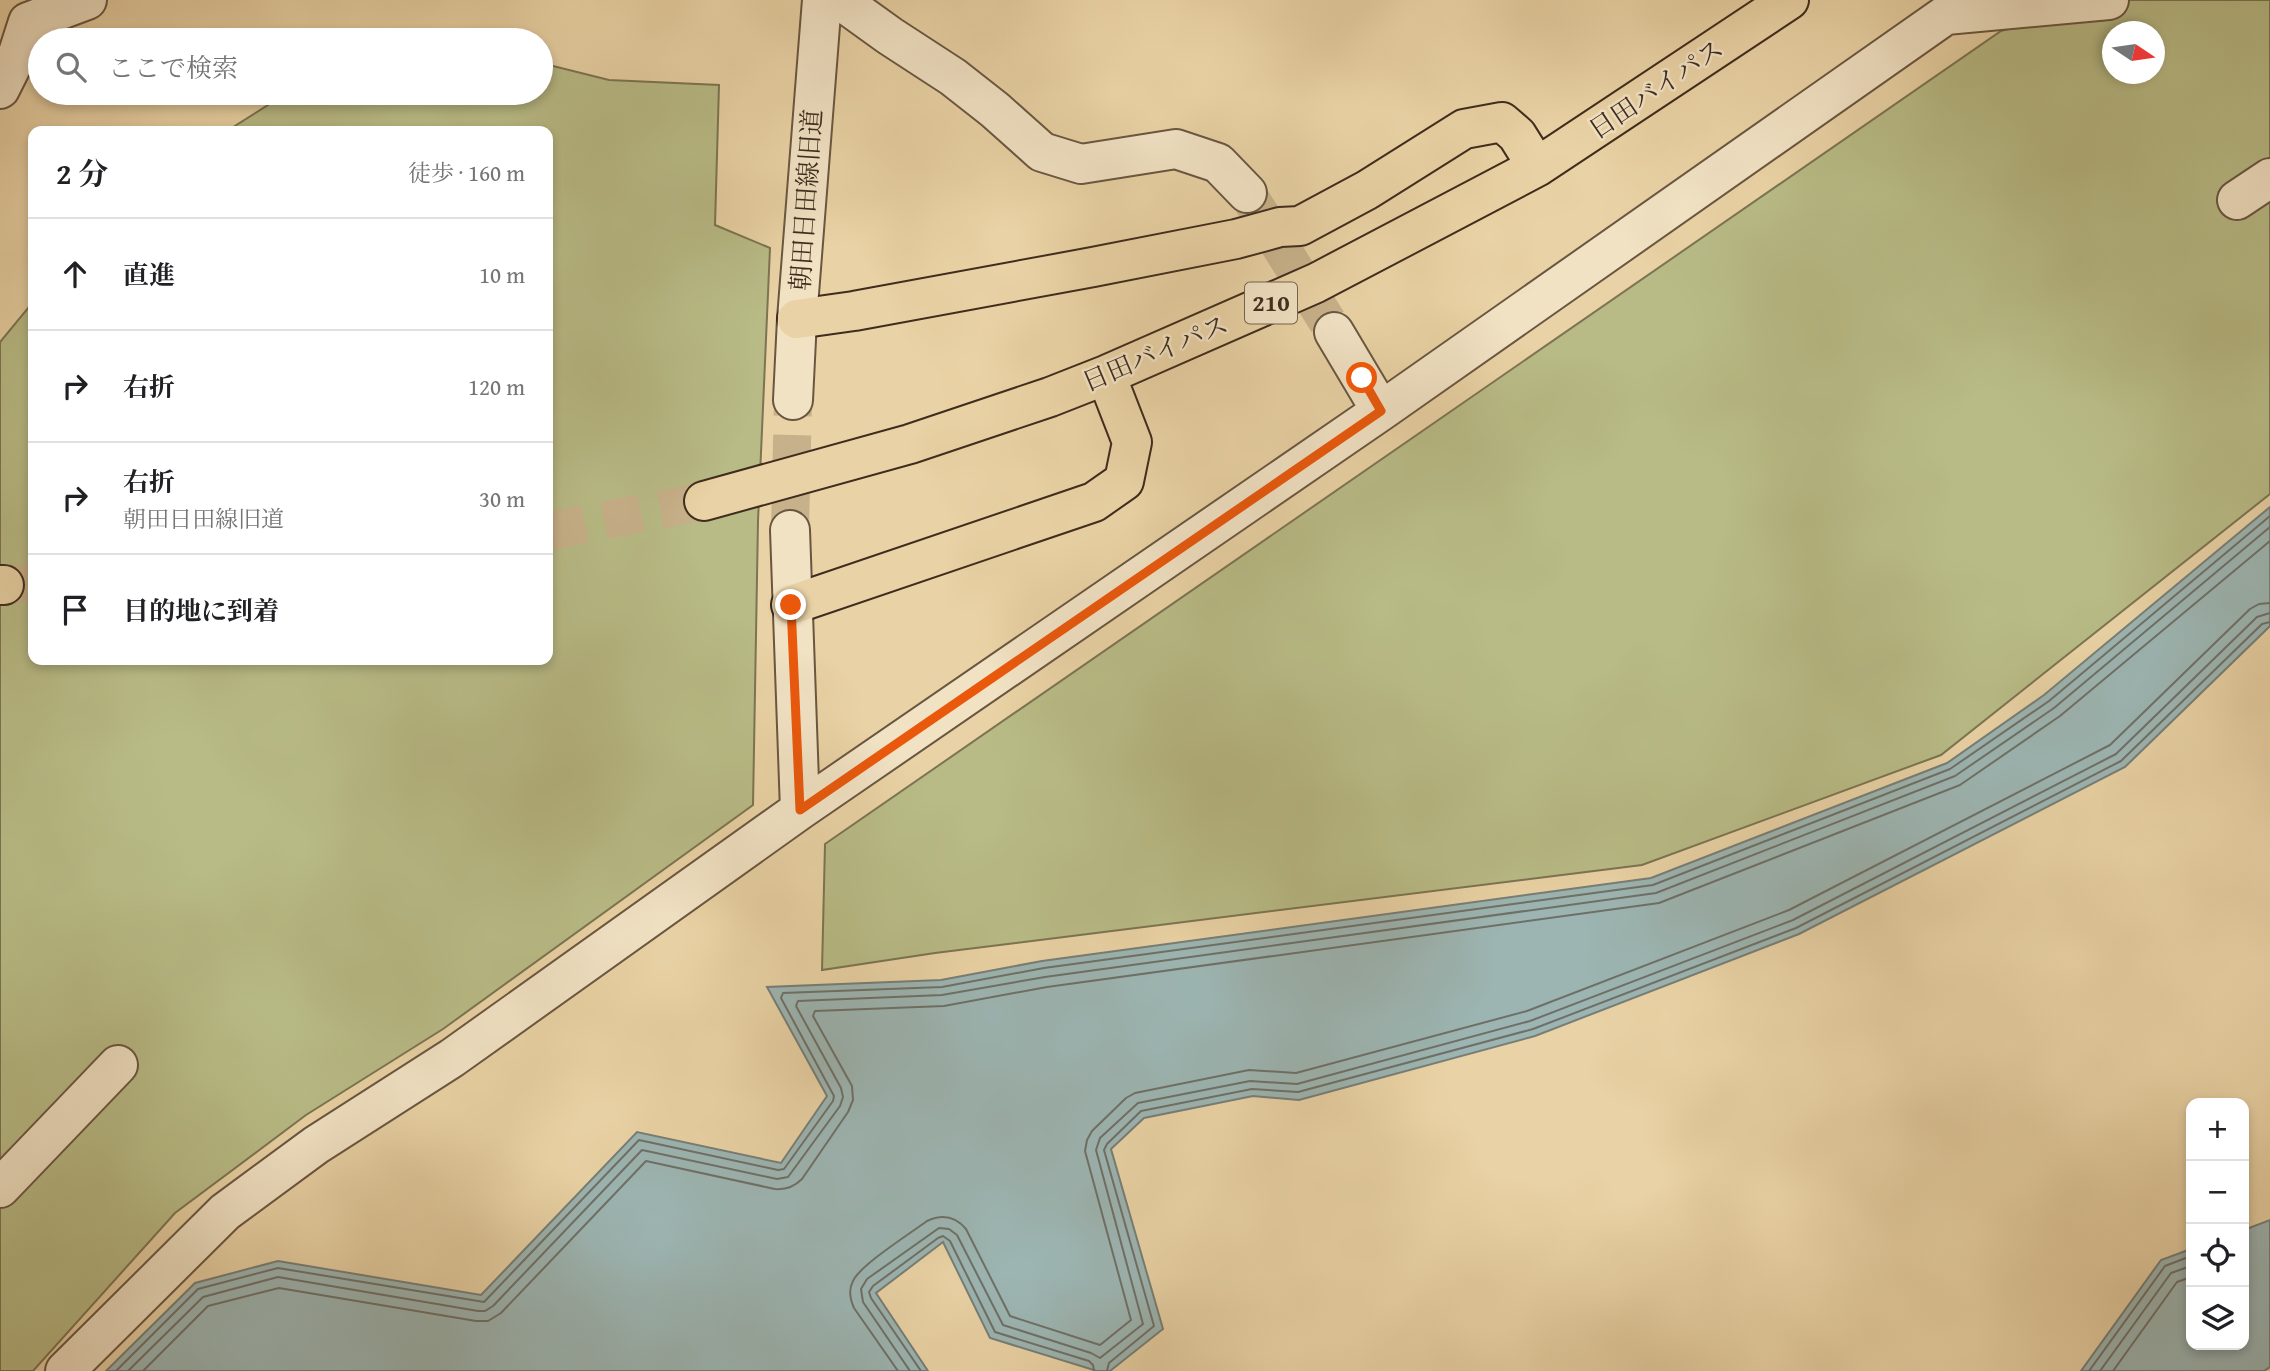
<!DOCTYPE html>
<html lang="ja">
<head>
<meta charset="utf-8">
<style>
	body { margin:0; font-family:"Gentium Book Plus","Noto Serif JP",serif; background:#f6f6f6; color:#202124 }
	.controls { position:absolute; right:21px; bottom:21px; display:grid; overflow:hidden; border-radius:14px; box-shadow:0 4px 10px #0003 }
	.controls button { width:63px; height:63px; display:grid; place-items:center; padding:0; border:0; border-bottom:2px solid #e0e0e0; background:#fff; color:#202124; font:35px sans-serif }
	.compass { position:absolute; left:2102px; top:21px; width:63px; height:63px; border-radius:50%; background:#fff; box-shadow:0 4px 10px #0003; rotate:103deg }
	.stop { position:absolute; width:21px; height:21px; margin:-16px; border:5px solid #ea580c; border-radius:50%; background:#fff }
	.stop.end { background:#ea580c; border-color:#fff; box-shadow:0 2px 7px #0008 }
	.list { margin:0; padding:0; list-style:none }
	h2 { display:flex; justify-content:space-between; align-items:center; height:91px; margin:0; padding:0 28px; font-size:30px }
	h2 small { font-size:23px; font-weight:400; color:#757577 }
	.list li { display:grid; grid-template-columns:46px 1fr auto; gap:21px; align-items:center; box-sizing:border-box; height:112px; padding:0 28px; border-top:2px solid #e0e0e0 }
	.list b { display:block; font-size:26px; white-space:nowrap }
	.list p { margin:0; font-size:23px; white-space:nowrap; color:#757577 }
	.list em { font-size:23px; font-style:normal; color:#757577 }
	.icon { flex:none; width:38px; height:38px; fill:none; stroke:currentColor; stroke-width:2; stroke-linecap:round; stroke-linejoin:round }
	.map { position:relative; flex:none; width:2270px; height:1371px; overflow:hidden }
	.search { position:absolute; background:#fff; box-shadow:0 4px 10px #0003; left:28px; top:28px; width:525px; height:77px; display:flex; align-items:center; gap:18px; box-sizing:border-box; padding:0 24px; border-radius:38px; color:#757577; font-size:26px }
	.panel { position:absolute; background:#fff; box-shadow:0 4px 10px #0003; left:28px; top:126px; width:525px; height:539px; border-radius:14px }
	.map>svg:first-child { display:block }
</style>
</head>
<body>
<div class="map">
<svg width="2270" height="1371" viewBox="0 0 2270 1371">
	<rect width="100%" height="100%" fill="#e9d2a5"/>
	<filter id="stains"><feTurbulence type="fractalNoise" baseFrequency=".00286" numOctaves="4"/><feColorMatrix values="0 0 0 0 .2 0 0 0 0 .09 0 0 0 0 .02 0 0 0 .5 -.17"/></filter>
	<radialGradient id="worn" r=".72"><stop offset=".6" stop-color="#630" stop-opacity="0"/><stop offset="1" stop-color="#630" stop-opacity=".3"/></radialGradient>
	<path fill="#b8bb86" stroke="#7c7452" stroke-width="2" fill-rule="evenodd" d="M2110 0H2270V494L1941 755 1642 865 935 953 822 970 825 844 2001 31ZM2112 32H2154V74H2112Z
		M541 63 609 80 719 85 715 225 770 248 758 521 753 805 443 1029 306 1115 175 1213 33 1371H0V342L33 302V660H548V131H227L287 93H541Z"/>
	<path fill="#9cb5b2" stroke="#777e77" stroke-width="2" d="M2270 507V626L2125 767 1799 934 1535 1036 1299 1100 1253 1096 1144 1118 1111 1149 1163 1329 1110 1371H1097L990 1338 943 1242 876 1293 928 1371H106L195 1283 278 1261 481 1295 637 1132 781 1163 827 1096 767 987 941 980 1042 961 1651 878 1947 763 2044 695Z
		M2270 1220V1367L2264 1371H2081L2161 1260 2191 1249V1345H2244V1230Z"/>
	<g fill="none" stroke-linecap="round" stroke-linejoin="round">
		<path stroke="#6e7068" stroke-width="2" d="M116 1371 198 1289 278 1268 484 1302 639 1140 778 1170 784 1169 833 1101 834 1096 781 998 783 993 942 987 1044 968 1653 885 1950 769 2049 701 2270 516
			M128 1371 203 1297 278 1277 478 1311H485L493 1306 642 1150 777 1179 788 1177 840 1106 843 1097 841 1088 796 1006 798 1001 942 995 1045 977 1656 893 1955 776 2054 708 2270 527
			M143 1371 208 1306 279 1288 476 1321H488L501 1313 646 1161 775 1189C786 1190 794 1187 802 1179L848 1112 853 1100 852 1086 813 1016 815 1011 944 1006 1047 987 1659 903 1960 785 2060 716 2270 541
			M898 1371 854 1308C850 1299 848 1290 853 1281 860 1265 911 1233 927 1221 942 1214 955 1216 966 1229L1010 1316 1100 1345 1131 1320 1085 1151 1087 1140 1092 1131 1126 1098 1135 1093 1249 1070 1296 1073 1527 1011 1789 910 2110 745 2250 609 2259 604 2270 603
			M910 1371 863 1302 861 1289 867 1279 939 1228 949 1229 957 1235 1003 1325 1091 1353 1100 1358 1143 1324 1096 1150 1100 1138 1138 1103 1250 1081 1297 1084 1530 1021 1793 920 2116 754 2257 617 2270 613
			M921 1371 871 1298 869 1292 873 1286 938 1238 943 1236 950 1241 995 1332 1089 1361 1093 1365 1094 1371
			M1107 1371 1109 1363 1154 1326 1104 1150 1107 1144 1141 1111 1252 1089 1298 1092 1533 1029 1796 928 2121 761 2262 624 2270 622
			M2089 1371 2165 1266 2191 1256
			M2100 1371 2171 1273 2191 1266
			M2113 1371 2177 1282 2191 1277"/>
		<path stroke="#c7b18a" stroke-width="38" stroke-dasharray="38 19" stroke-linecap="butt" d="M1247 193 1334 332
			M790 530 793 400"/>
		<path stroke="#c7b18a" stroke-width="38" stroke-dasharray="38 19" stroke-linecap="butt" d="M548 531 704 501
			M4 585 33 583"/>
		<defs>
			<path id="minor" d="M840 0 890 36 953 77 995 110 1042 152 1081 164 1176 149 1218 163 1247 193
				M1946 15 2109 0
				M0 89 18 53 28 22 87 0
				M2237 200 2270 178
				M1334 332 1381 411
				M793 400 797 319 822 0
				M790 530 800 810
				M0 1188 118 1065
				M65 1371 225 1212 316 1145 452 1058 800 810 1381 411 1967 0"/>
			<path id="highway" d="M797 319 854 311 1093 267 1236 239 1280 227 1300 226 1367 190 1464 129 1502 122 1517 135 1537 167
				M704 501 910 444 1050 397 1106 375 1316 283 1537 167 1789 0
				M0 585H4
				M791 605 1094 502 1124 481 1132 442 1106 375"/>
		</defs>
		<use href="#minor" stroke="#6a5640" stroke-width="42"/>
		<use href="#highway" stroke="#3f2c1e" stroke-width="42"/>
		<use href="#minor" stroke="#f1e2c4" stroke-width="38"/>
		<use href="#highway" stroke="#e9d2a5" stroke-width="38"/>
	</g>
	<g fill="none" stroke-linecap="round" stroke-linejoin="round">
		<path stroke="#ea580c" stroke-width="9" d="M791 605 800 810 1381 411 1362 378"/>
	</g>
	<g text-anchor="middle" stroke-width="5" stroke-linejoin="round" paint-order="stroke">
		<rect fill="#f1e2c4" stroke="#746350" stroke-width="2" x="1245" y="282.5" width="52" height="41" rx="5"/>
		<g font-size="24" font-weight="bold" fill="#3f2c1e">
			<text x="1271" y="311">210</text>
		</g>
		<g font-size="26" fill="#3f2c1e" stroke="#f1e2c4">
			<text transform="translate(1656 89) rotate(-34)" y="9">日田バイパス</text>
			<text transform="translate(806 200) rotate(-86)" y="9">朝田日田線旧道</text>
			<text transform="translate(1155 353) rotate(-23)" y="9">日田バイパス</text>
		</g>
	</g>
	<rect width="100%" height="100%" filter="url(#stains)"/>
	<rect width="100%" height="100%" fill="url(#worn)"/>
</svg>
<div class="controls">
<button>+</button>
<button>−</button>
<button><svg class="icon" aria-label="locate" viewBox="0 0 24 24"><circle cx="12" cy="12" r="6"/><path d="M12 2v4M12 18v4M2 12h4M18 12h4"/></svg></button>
<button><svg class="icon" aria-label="layers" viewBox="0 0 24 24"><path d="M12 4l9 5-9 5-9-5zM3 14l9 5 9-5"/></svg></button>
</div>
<svg class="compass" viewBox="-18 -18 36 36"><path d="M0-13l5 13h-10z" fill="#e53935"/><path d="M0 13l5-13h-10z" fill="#757577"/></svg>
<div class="stop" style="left:1362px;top:378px"></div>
<div class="stop end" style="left:791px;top:605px"></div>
<div class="search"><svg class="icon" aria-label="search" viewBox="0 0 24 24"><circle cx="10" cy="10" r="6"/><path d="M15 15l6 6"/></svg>ここで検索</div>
<section class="panel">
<h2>2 分<small>徒歩 · 160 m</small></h2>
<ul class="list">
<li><svg class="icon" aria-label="ahead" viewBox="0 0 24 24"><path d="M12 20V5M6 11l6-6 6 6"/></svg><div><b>直進</b></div><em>10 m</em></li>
<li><svg class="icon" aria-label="right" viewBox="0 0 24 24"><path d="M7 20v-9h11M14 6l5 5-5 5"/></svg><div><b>右折</b></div><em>120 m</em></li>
<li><svg class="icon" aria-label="right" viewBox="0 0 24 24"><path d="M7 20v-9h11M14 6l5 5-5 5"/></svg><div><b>右折</b><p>朝田日田線旧道</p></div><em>30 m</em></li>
<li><svg class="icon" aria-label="arrive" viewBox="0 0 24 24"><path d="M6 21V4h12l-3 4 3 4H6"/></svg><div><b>目的地に到着</b></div></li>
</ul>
</section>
</div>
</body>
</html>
